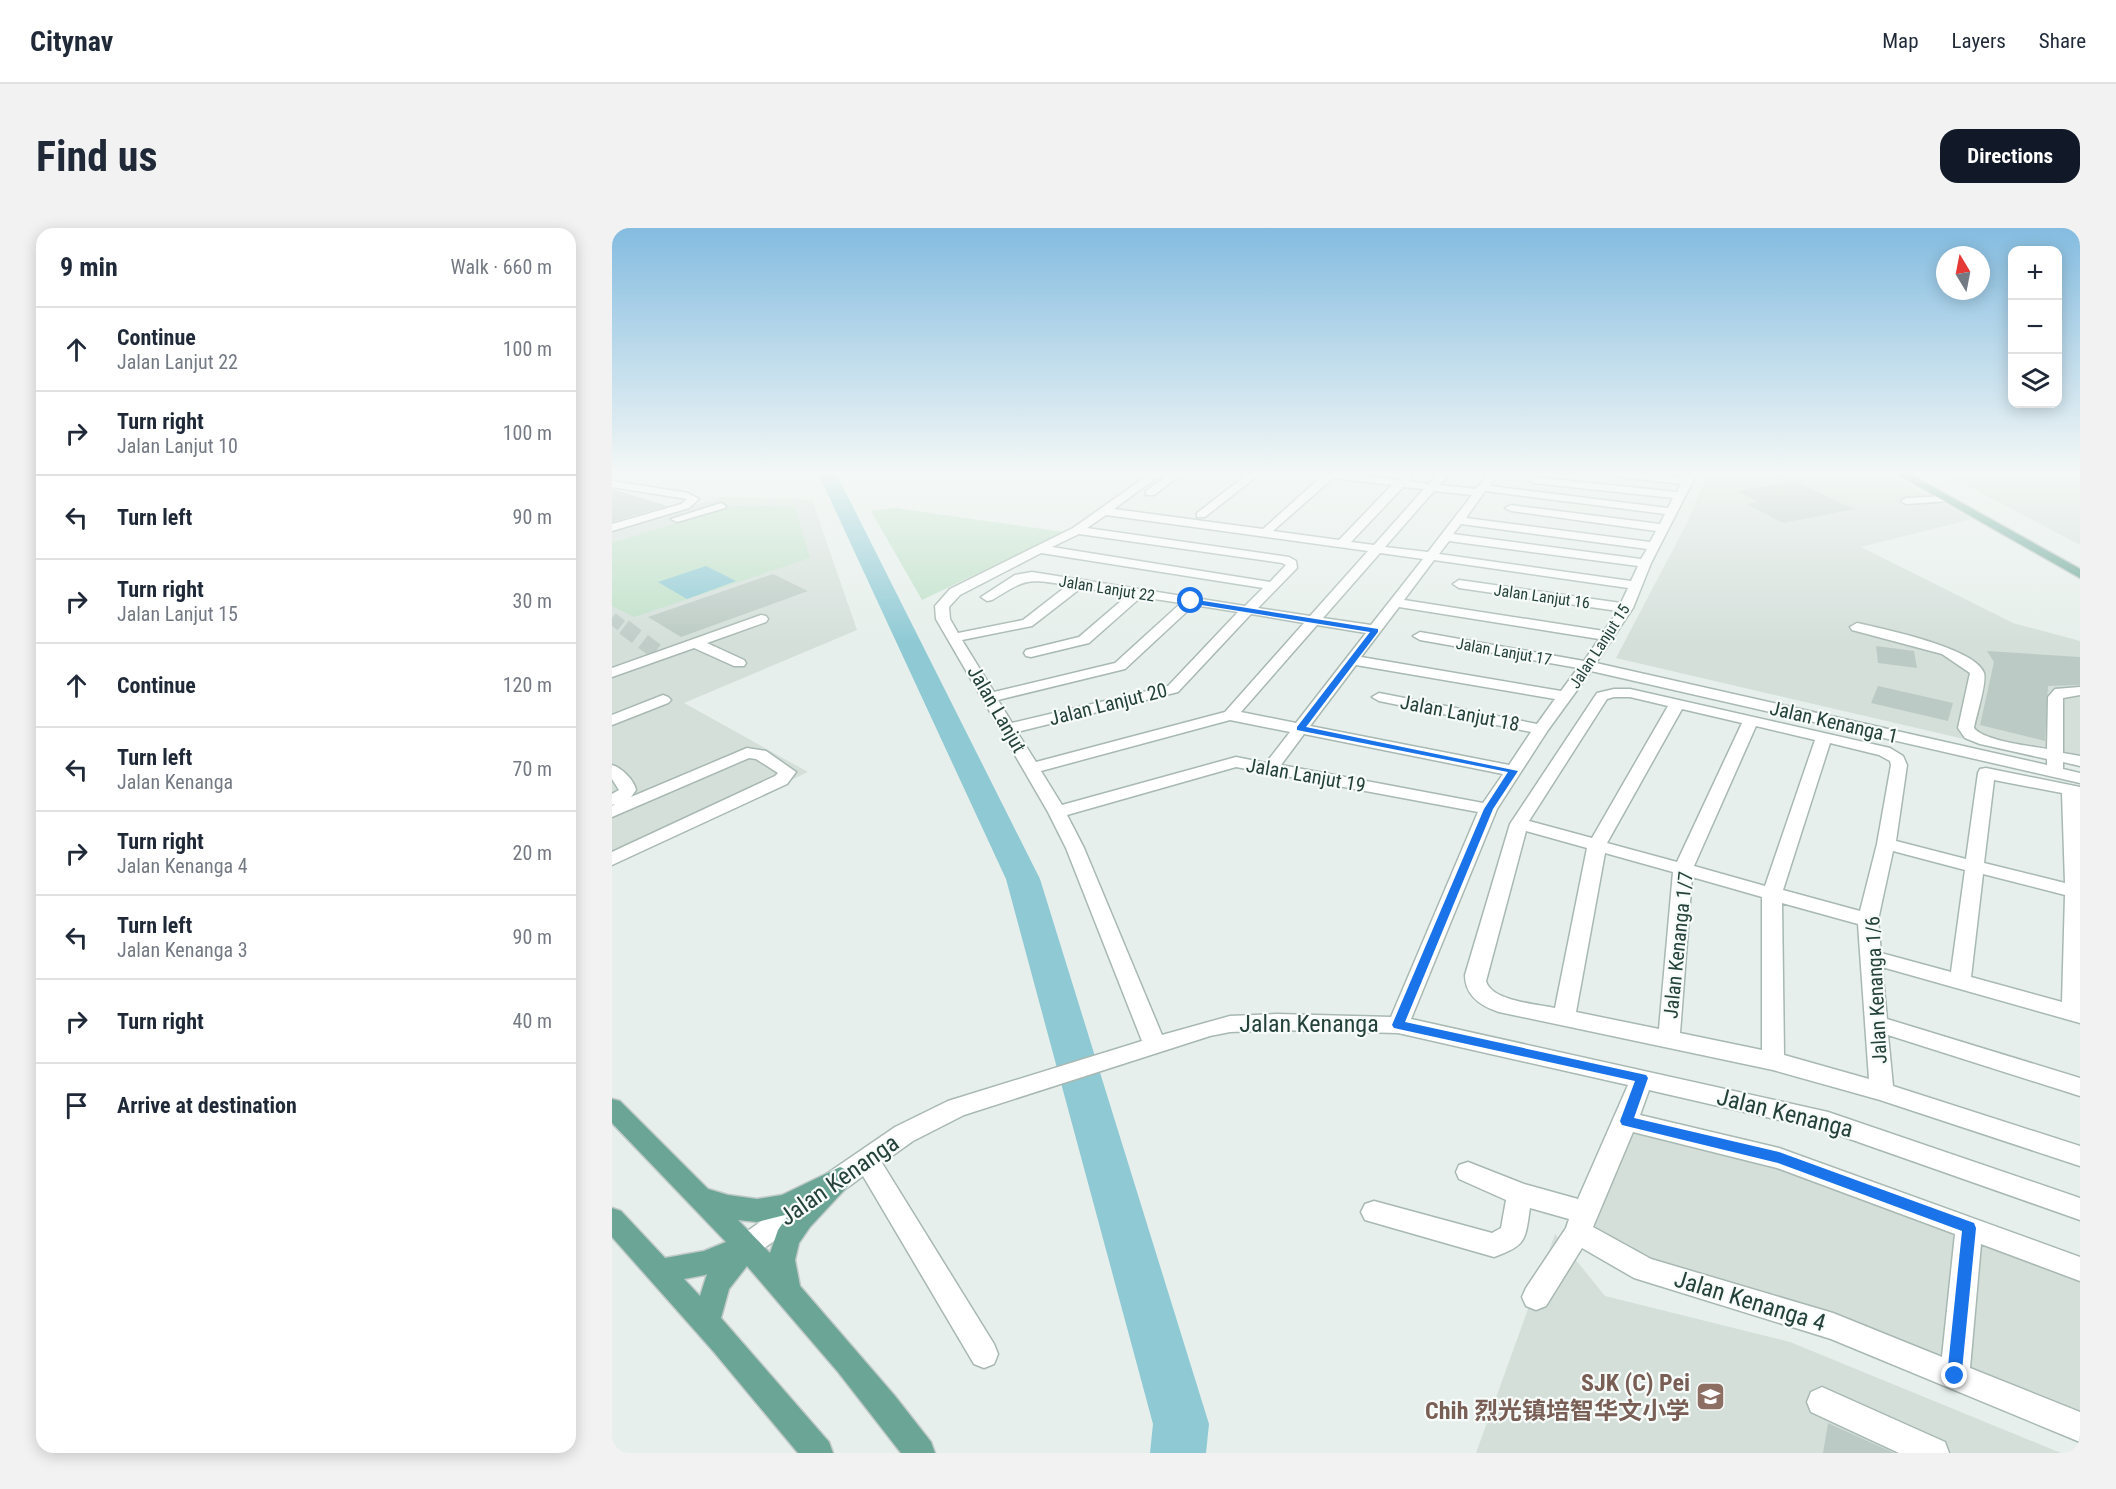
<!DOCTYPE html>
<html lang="en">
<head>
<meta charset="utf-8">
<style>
	body { margin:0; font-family:"Roboto Condensed","Noto Sans SC",sans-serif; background:#f2f2f3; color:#1f2937 }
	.controls { position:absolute; right:18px; top:18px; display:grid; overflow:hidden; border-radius:12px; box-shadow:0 3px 15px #0003 }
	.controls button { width:54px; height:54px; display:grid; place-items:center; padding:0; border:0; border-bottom:2px solid #e0e1e3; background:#fff; color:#1f2937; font:30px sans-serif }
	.compass { position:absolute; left:1324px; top:18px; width:54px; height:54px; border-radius:50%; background:#fff; box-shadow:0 3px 15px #0003; rotate:350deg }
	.stop { position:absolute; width:18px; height:18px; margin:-14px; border:4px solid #1a73e8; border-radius:50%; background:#fff }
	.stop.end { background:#1a73e8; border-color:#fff; box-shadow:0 2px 6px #0008 }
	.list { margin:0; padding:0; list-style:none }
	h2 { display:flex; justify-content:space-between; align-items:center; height:78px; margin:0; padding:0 24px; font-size:26px }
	h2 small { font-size:20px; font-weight:400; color:#747a83 }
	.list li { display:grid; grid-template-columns:39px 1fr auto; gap:18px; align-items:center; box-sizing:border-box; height:84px; padding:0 24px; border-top:2px solid #e0e1e3 }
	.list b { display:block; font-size:22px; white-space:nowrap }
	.list p { margin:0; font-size:20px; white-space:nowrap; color:#747a83 }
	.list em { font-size:20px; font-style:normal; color:#747a83 }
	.icon { flex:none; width:33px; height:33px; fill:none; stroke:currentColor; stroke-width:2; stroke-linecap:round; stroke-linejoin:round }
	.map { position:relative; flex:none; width:1468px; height:1225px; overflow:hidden; border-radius:18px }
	header { display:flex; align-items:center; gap:36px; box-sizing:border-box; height:84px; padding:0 30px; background:#fff; border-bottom:2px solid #e0e1e3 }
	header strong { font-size:28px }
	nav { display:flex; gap:33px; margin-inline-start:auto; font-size:21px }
	.intro { display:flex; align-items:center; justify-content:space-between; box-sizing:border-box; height:144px; padding:0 36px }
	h1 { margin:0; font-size:42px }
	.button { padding:15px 27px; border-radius:18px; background:#111827; color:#fff; font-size:21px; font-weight:700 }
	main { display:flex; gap:36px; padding:0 36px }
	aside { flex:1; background:#fff; border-radius:18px; box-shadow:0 3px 15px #0003 }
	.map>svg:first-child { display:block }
</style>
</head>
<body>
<header>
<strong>Citynav</strong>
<nav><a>Map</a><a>Layers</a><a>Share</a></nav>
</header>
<div class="intro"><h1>Find us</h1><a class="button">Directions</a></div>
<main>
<aside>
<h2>9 min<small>Walk · 660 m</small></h2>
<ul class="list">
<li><svg class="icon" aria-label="ahead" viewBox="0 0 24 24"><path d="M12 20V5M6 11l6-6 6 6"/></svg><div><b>Continue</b><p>Jalan Lanjut 22</p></div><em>100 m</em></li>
<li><svg class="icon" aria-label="right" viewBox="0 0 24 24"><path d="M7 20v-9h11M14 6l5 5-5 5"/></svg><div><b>Turn right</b><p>Jalan Lanjut 10</p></div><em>100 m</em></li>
<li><svg class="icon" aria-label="left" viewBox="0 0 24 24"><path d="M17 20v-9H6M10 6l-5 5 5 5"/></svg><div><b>Turn left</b></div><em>90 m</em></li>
<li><svg class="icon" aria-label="right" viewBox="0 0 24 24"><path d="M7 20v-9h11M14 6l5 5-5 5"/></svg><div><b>Turn right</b><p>Jalan Lanjut 15</p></div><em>30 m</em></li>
<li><svg class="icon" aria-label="ahead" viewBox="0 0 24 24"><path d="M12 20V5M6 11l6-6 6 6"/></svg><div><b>Continue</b></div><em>120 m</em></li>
<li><svg class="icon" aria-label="left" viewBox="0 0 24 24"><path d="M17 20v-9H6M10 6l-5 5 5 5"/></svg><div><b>Turn left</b><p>Jalan Kenanga</p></div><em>70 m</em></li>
<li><svg class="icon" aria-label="right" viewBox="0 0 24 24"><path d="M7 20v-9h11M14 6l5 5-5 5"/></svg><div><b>Turn right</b><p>Jalan Kenanga 4</p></div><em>20 m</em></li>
<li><svg class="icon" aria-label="left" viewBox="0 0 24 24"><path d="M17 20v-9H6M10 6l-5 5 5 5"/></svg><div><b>Turn left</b><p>Jalan Kenanga 3</p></div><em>90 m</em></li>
<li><svg class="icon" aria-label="right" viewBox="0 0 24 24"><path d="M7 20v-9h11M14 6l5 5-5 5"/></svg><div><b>Turn right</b></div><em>40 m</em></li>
<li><svg class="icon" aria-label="arrive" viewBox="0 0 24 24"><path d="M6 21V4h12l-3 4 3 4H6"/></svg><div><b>Arrive at destination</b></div></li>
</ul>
</aside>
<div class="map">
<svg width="1468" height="1225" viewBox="0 0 1468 1225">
	<rect width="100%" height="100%" fill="#e6efeb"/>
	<path fill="#d4dfda" d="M1095 245H1261L1281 249 1360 291 1249 319 1401 395 1468 413V538L1004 430 1076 293Z
		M1331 245H1468V317Z
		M109 269 200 272 245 402 72 475 196 544 0 637V302Z
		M1021 902 1169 937 1468 1047V1190L1035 1032 977 999Z
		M943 1006 993 1068 1178 1114 1449 1225H864Z"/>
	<path fill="#bfe0c8" d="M123 277 183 278 198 330 22 389 0 378V315Z
		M283 280 452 304 310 372 259 283Z"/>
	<path fill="#8ec9d4" d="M94 338 124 353 75 371 46 354Z"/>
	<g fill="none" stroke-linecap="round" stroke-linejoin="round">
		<path fill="#8ec9d4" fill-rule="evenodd" d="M206 245H224L428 651 597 1196 594 1225H538L541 1196 394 651Z"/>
	</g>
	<path fill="#bbcac4" d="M1182 253 1242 281 1171 295 1135 276 1147 274 1125 263Z
		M0 261 55 278 0 294Z
		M161 346 196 363 69 409 36 389Z
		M1264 418 1302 423 1305 440 1266 435Z
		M1375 423 1468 429V457L1436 458 1433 513 1368 497 1382 434Z
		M1266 458 1341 475 1336 493 1259 475Z
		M1216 1195 1282 1225H1211Z"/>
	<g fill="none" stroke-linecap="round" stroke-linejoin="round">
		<path stroke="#bfccc8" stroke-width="12" stroke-dasharray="12 6" stroke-linecap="butt" d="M0 390 14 401"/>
		<path stroke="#bfccc8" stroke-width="16" stroke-dasharray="16 8" stroke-linecap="butt" d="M12 399 49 427"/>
		<defs>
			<path id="minor" d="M539 245H551L502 281 651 301 710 248 702 245H732L786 252 794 246 799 249 796 253 817 256 826 245H837L827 257 864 261 877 245H887L878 258 1056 280 1061 270 921 255 916 252 921 249 1065 264 1069 256 1001 248 996 245H1027L1072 250 1075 245H1085L1039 335 1021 380 984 435 1435 537V531L1368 516 1353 510 1346 500 1358 445 1330 426 1240 402 1238 399 1245 395C1271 401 1364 420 1372 445 1375 455 1364 488 1362 500 1372 513 1418 518 1435 521L1436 469 1443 461 1468 459V467L1451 470V525L1468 528V538L1451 534V541L1468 545V555L979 443 936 502 885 581 799 791 1216 884 1468 970V992L1215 903 1037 862 1028 887 1167 920 1468 1029V1053L1369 1016 1358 1140 1468 1184V1214L1219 1111 1022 1050 970 1020 934 1078 924 1082 914 1078 910 1069 914 1060 954 1000 957 991 918 980C913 1012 915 1017 882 1029L753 992 749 984 753 976 762 973 880 1005 889 1000 894 972 847 951 844 944 847 937 856 934 912 956 966 971 1016 857 786 805 665 802 618 804 598 808 352 887 301 913 270 935 382 1116 386 1126 382 1136 372 1140 362 1136 251 948C238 957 227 970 210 965L206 957 210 949 283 899 336 873 530 813 454 620 436 584 324 391 323 378 338 361 461 300ZM721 250 780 257 727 312 661 303ZM791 259 812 261 762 317 739 314ZM822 263 860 267 816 324 773 319ZM873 263 1053 286 1048 296 899 277 893 280 899 283 1044 303 1038 314 854 290ZM494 287 756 323 698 388 646 380 685 340 684 333 677 329 475 300ZM849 296 1035 321 1029 331 841 306ZM467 306 670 335 674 337 658 354 440 319ZM837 313 1026 338 1019 353 827 326ZM429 325 651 360 633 378 420 344 403 347 369 369 375 373 380 372C416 350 414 351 456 357L411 392 346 405 338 391 337 379 348 367ZM768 325 811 331 759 397 711 390ZM822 332 1016 360 1009 375 847 352 841 356 847 360 1006 383 992 403 792 372ZM469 360 516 367 467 409 414 422 412 425 414 428 419 429 477 415 529 369 569 375 503 435 382 464 350 412 420 398ZM582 377 626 384 556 458 400 495 386 472 513 441ZM787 379 987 411 972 433 808 404 801 408 808 412 966 440 949 463 749 429ZM639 386 692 395 613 484 424 534 405 504 566 464ZM705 397 754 405 684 495 629 484ZM744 437 943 471 925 496 767 465 760 469 767 473 919 504 897 537 698 498ZM618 492 678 504 654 535 624 529 450 577 429 543ZM692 506 891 546 871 575 669 537ZM624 539 866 584 779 789 665 786 618 788 550 807 472 620 455 587ZM1021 904 1165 940 1343 1006 1330 1129 1221 1085 1039 1031 981 999Z
				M559 245H571L542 267H534V263Z
				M637 245H649L593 289H585V285Z
				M0 253 76 265 87 271 77 280 0 303V296L69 276 75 271 0 259Z
				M1334 268 1338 269V273L1294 276 1289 273 1294 270Z
				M109 275 114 278 113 280 65 294 59 291Z
				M149 387 154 388 156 391 154 394 95 415 132 432 134 435 132 438H122L82 420 0 449V440Z
				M1002 461H1018L1278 520 1291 528 1295 537 1284 613 1354 631 1366 545 1368 541 1374 540 1468 559V795L1270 739 1275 791 1468 850V868L1276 807 1281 858 1468 918V938L1268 872 1161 842 887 784C869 778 853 768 853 747L898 596 985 465ZM1002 469H1018L1056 478 980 610 917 593 995 471ZM1070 481 1130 495 1065 634 995 615ZM1144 498 1203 512 1153 658 1082 638ZM1218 515 1267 527 1278 533 1279 537 1265 616 1248 683 1171 662ZM1382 552 1450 565 1453 655 1372 635ZM914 603 975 620 943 780C925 776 879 773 874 753ZM1281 623 1353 642 1339 744 1269 725 1266 692ZM993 625 1061 644 1047 801 964 784ZM1371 646 1453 667 1450 774 1359 749ZM1080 649 1150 669V822L1068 805ZM1170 675 1246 696 1257 851 1172 827Z
				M51 467 56 469 59 472 56 475 0 497V487Z
				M135 520 154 523 184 544 175 556 0 637V624L163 548 166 545 144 531 137 530 0 589V578L3 576 0 577V566L7 562 0 551V537C10 540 22 552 24 562L19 569Z
				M194 964 203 967 207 975 203 983 144 1026 135 1030 126 1026 122 1018 126 1010 185 967Z
				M1210 1159 1333 1214 1337 1225H1287L1199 1184 1195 1174 1199 1164Z"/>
			<path id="major" d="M1283 245H1296L1468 341V350Z
				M0 871 8 873 96 961 116 967 145 971 170 967 228 939 237 943 241 950 237 957 198 999 187 1015 183 1032 188 1058 283 1168 319 1214 323 1225H289L226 1144 135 1038 117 1061 109 1090 217 1214 221 1225H186L101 1123 0 1009V980L9 983 53 1030 92 1023 114 1014 0 895ZM177 986 166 1002 158 1025 126 992 145 994ZM95 1046 88 1068 72 1051 93 1047Z"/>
		</defs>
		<use href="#minor" stroke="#a8b8b2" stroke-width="3"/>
		<use href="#major" stroke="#c2cac8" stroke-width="3"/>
		<use href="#minor" fill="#fff" fill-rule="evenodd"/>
		<use href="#major" fill="#6aa596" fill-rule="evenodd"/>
	</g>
	<linearGradient id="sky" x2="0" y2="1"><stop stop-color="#84bce0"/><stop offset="0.59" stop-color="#f4f8f6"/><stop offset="1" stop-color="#f4f8f6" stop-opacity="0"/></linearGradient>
	<rect width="1468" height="416" fill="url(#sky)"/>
	<path fill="#1a73e8" d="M579 371 766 401V404L694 499 906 543 881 581 793 794 1034 847 1036 850 1022 890 1167 924 1362 995 1364 1000 1349 1153 1343 1156 1338 1153 1335 1148 1350 1003 1166 935 1010 897 1008 893 1023 853 782 800 780 797 872 581 896 544 685 502V499L758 404 577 375Z"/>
	<defs>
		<symbol id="school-square" viewBox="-11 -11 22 22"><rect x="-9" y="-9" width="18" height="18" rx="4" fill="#8d6e63" stroke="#f7fbf9"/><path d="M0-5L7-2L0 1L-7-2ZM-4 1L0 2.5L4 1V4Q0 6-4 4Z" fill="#fff"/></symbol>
	</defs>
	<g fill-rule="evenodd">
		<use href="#school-square" x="1082" y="1152" width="33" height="33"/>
	</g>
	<g text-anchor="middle" stroke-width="4.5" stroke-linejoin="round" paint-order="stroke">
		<g font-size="16" fill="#24423a" stroke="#f7fbf9">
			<text transform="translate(495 360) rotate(9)" y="6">Jalan Lanjut 22</text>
			<text transform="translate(930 368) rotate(8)" y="6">Jalan Lanjut 16</text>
			<text transform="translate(987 418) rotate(-57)" y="6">Jalan Lanjut 15</text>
			<text transform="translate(892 423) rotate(10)" y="6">Jalan Lanjut 17</text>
		</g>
		<g font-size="20" fill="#24423a" stroke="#f7fbf9">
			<text transform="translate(496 476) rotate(-14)" y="7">Jalan Lanjut 20</text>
			<text transform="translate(385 481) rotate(60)" y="7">Jalan Lanjut</text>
			<text transform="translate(848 485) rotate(11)" y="7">Jalan Lanjut 18</text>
			<text transform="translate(1222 494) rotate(13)" y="7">Jalan Kenanga 1</text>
			<text transform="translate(694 547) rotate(10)" y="7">Jalan Lanjut 19</text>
			<text transform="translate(1066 717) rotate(-84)" y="7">Jalan Kenanga 1/7</text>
			<text transform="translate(1264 762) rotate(-93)" y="7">Jalan Kenanga 1/6</text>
		</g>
		<g font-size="24" fill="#24423a" stroke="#f7fbf9">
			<text x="697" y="804">Jalan Kenanga</text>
			<text transform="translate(1173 885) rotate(14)" y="8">Jalan Kenanga</text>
			<text transform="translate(227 952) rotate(-35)" y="8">Jalan Kenanga</text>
			<text transform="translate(1138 1073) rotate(17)" y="8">Jalan Kenanga 4</text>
		</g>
		<g font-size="24" font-weight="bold" fill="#785e54" stroke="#f7fbf9" text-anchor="end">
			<text x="1078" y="1163">SJK (C) Pei<tspan x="1078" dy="28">Chih 烈光镇培智华文小学</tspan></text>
		</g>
	</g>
</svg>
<div class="controls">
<button>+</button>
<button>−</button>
<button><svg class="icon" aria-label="layers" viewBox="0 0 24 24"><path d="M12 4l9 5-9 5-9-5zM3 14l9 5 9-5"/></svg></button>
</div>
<svg class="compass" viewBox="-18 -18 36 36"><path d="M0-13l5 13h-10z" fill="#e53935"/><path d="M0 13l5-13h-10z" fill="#747a83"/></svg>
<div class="stop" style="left:579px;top:373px"></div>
<div class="stop end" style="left:1343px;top:1148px"></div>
</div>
</main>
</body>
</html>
